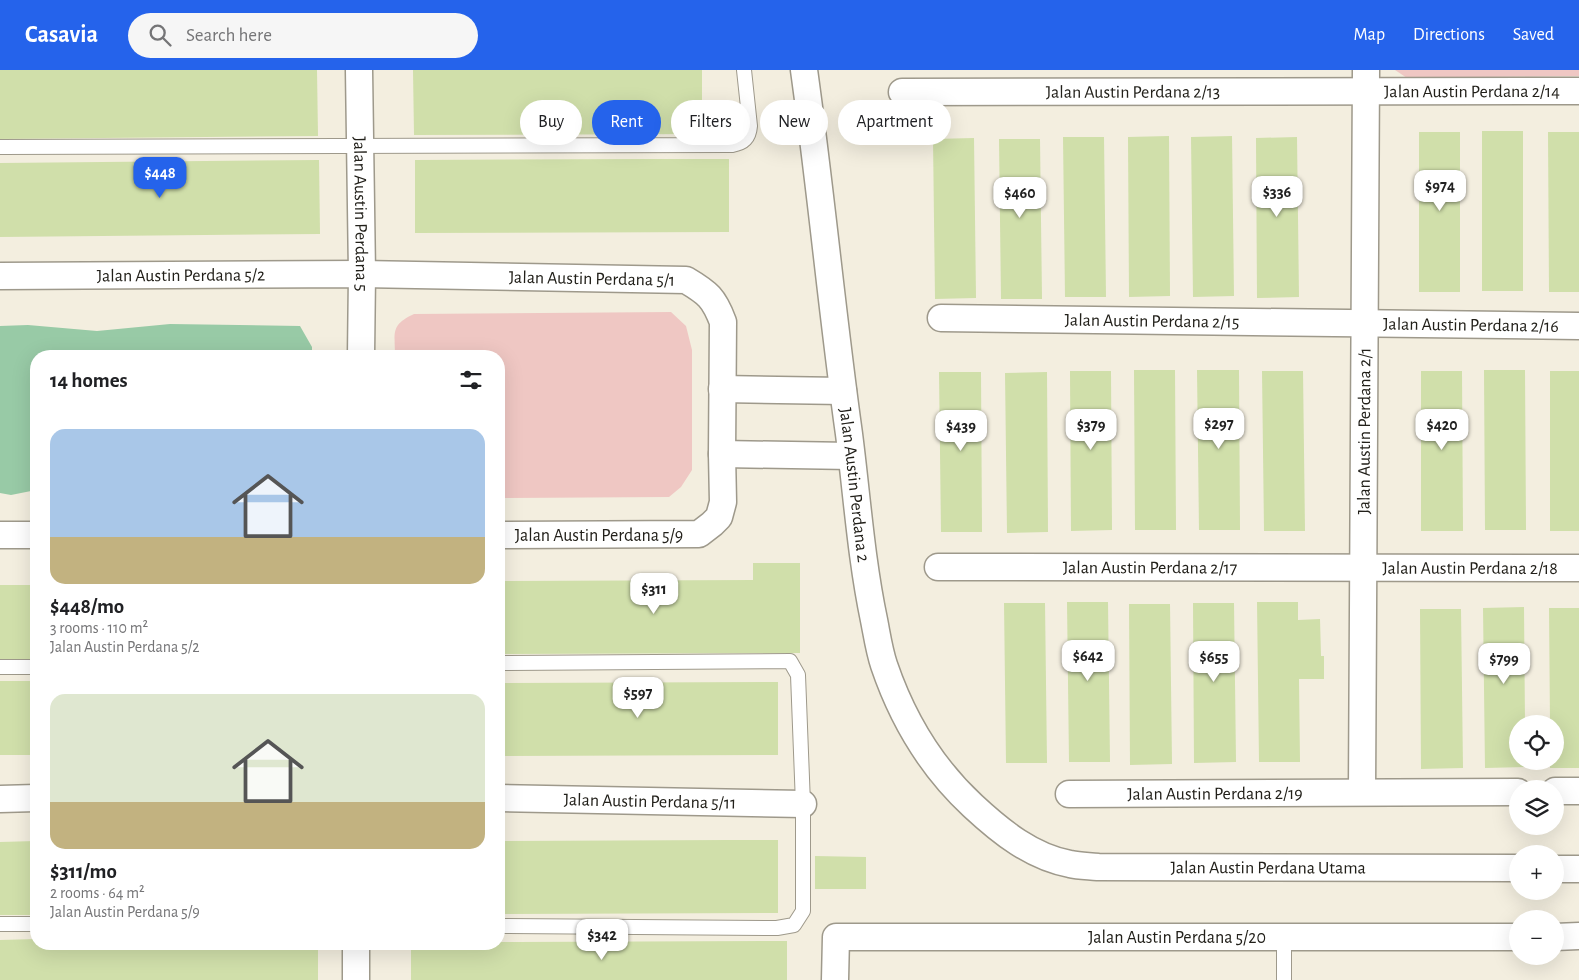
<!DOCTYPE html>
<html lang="en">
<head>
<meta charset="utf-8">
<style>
	:root { --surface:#fff; --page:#f6f6f6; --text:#202124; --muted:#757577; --accent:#2563eb }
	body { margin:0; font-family:"Alegreya Sans",sans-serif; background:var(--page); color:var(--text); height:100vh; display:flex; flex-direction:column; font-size:19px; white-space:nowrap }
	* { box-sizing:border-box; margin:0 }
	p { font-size:16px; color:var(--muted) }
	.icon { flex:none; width:28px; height:28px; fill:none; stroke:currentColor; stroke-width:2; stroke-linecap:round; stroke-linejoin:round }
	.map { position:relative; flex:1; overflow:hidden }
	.drawer { position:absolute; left:30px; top:280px; width:475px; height:600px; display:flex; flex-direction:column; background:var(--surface); border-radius:20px; box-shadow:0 5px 20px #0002 }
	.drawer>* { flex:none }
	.top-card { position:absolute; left:520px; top:30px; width:475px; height:45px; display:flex; gap:10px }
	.fabs { position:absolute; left:1509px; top:645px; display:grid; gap:10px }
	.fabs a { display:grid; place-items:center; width:55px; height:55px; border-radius:50%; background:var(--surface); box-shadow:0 5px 20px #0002; font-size:25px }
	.price { position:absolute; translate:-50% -42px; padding:0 11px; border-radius:10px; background:#fff; color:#222; font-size:16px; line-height:32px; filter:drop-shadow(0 1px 2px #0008) }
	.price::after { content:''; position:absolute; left:50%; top:30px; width:15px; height:11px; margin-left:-8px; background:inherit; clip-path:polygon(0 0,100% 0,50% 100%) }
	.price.on { background:var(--accent); color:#fff }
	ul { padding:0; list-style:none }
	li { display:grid; align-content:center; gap:10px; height:265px; padding:0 20px }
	li span { display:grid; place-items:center; height:155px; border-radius:15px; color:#555 }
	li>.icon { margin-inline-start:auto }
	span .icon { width:90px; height:90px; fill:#fffc; stroke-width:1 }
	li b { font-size:21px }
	h2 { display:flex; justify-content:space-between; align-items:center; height:60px; padding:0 20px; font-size:21px }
	.tag { padding:0 18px; border-radius:22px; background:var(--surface); box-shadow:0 5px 20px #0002; font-size:18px; line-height:45px }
	.tag.on { background:var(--accent); color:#fff }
	header { display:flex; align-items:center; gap:30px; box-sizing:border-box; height:70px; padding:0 25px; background:var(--accent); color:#fff }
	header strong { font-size:24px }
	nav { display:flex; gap:28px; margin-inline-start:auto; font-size:18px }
	.search { width:350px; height:45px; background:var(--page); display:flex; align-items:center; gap:12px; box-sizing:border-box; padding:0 18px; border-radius:28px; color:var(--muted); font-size:19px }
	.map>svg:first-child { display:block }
</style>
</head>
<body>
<header>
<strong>Casavia</strong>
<div class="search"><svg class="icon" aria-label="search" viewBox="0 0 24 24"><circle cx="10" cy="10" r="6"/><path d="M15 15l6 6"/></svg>Search here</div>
<nav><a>Map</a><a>Directions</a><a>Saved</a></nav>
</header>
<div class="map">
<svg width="1579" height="910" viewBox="0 0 1579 910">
	<rect width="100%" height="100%" fill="#f3eedf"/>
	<g fill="#efc7c3">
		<path d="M1395,0H1579V6L1407,8Z"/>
		<path d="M671,242L686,256L692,280V400L681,417L669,427L499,428V286H395C395,263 390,255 414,244Z"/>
	</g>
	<path fill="#98caa6" d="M170,254L300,256L312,277V286H36V420L11,425L0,423V256L28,255L97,261Z"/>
	<g fill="#d0dfaa">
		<path d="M0,0H317L318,66L0,69Z"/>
		<path d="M413,0H702V64L414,65Z"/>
		<rect x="1482" y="61" width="41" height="160"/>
		<rect x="1419" y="62" width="41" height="160"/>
		<path d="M1548,62H1579V222H1549Z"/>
		<path d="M1169,66L1170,226L1129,227L1128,67Z"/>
		<path d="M1232,66L1234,226L1193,227L1191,67Z"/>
		<path d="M1063,67H1104L1106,227H1065Z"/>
		<path d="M1297,67L1299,227L1257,228L1256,68Z"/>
		<path d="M974,68L976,228L935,229L933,69Z"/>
		<path d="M999,69H1040L1042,229H1001Z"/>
		<path d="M650,89H729V162L415,163V90Z"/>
		<path d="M319,90L320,164L0,167V93Z"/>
		<path d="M1134,300H1175L1176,460H1135Z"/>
		<path d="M1197,300H1239L1240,460H1199Z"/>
		<path d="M1484,300H1525L1526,460H1485Z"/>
		<path d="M1070,301H1111L1112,460L1071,461Z"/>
		<path d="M1262,301H1303L1305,461H1264Z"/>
		<path d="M1421,301H1462L1463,461H1421Z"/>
		<rect x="1550" y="301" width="29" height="160"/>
		<path d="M939,302H981L982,462H941Z"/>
		<path d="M1047,302L1048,462L1007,463L1005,303Z"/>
		<path d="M753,493H800V583L499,584V511L753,510Z"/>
		<rect x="0" y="515" width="36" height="74"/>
		<path d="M1067,532H1108L1110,692H1069Z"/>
		<path d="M1257,532H1298V550L1320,549L1321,586H1324V609H1299L1300,692H1259Z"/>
		<path d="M1004,533H1045L1047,693H1006Z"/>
		<path d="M1193,533H1234L1236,692L1194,693Z"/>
		<path d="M1129,534H1170L1172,694L1130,695Z"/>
		<path d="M1524,537L1525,654H1518V691H1526V697L1485,698L1483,538Z"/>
		<path d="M1549,538H1579V698H1550V691H1555V654H1550Z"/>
		<path d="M1420,539H1461L1463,698L1421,699Z"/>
		<rect x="0" y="611" width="36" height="74"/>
		<path d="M778,612V685L499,686V613Z"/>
		<path d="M726,770H778V843L499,844V771Z"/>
		<path d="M36,771V845H0V772Z"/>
		<path d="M815,786L866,787V819H815Z"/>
		<path d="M36,869V874H318V910H0V870Z"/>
		<path d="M787,871V910H411V874H499V872H516Z"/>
	</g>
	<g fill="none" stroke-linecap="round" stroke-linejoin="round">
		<defs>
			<g id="lane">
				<path d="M0,77L732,75C744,73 749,68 750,56L744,0"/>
				<path d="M499,593L790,591L798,605L803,734V841L794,855L777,858L499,856"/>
				<path d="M0,597H36"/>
				<path d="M0,854H36"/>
				<path d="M1284,867V910"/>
			</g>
			<g id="street">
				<path id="s1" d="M359,0L362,204L361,286"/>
				<path id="s2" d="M804,0C821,121 832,243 849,364C857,426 861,488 874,550C877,565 879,580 884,595C902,648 932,698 973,736C1001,762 1032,787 1070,794C1079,796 1089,796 1098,797L1518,798"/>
				<path id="s3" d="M902,22L1579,21"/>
				<path id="s4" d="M0,206L362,204L686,210C708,223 714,228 723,252L722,384L723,432L719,447L712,454L699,464L499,465"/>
				<path id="s5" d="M941,248L1579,256"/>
				<path d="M722,319L843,321"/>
				<path d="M722,384L851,386"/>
				<path d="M0,465H36"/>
				<path id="s6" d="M938,497L1579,498"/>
				<path d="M1555,721H1579"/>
				<path id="s7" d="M1362,722L1366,0"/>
				<path id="s8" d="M1069,724L1518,722"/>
				<path id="s9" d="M499,728L803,734"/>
				<path d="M0,729L36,728"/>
				<path d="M1555,799H1579"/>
				<path d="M1555,867L1579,866"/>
				<path d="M356,874V910"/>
				<path id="s10" d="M835,910L836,867H1518"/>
			</g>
		</defs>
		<use href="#lane" stroke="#9e998b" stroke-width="16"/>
		<use href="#street" stroke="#9e998b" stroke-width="29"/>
		<use href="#lane" stroke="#fff" stroke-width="14"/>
		<use href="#street" stroke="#fff" stroke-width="26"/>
	</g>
	<g text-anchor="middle" stroke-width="5" stroke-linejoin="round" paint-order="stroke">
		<g font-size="18" fill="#22201a" stroke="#fff">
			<text dy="6" stroke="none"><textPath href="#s3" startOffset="231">Jalan Austin Perdana 2/13</textPath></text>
			<text dy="6" stroke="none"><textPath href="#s3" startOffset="570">Jalan Austin Perdana 2/14</textPath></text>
			<text dy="6" stroke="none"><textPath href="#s1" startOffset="144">Jalan Austin Perdana 5</textPath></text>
			<text dy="6" stroke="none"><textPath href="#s4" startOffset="181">Jalan Austin Perdana 5/2</textPath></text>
			<text dy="6" stroke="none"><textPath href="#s4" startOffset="592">Jalan Austin Perdana 5/1</textPath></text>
			<text dy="6" stroke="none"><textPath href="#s5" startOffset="211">Jalan Austin Perdana 2/15</textPath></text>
			<text dy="6" stroke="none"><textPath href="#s5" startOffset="530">Jalan Austin Perdana 2/16</textPath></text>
			<text dy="6" stroke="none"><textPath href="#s7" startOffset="361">Jalan Austin Perdana 2/1</textPath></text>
			<text dy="6" stroke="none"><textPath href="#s2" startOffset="418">Jalan Austin Perdana 2</textPath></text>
			<text x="599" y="471">Jalan Austin Perdana 5/9</text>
			<text dy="6" stroke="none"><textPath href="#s6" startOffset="212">Jalan Austin Perdana 2/17</textPath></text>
			<text dy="6" stroke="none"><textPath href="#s6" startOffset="532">Jalan Austin Perdana 2/18</textPath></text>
			<text dy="6" stroke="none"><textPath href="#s8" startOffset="146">Jalan Austin Perdana 2/19</textPath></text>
			<text dy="6" stroke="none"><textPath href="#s9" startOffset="151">Jalan Austin Perdana 5/11</textPath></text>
			<text dy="6" stroke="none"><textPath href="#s2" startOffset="1082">Jalan Austin Perdana Utama</textPath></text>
			<text dy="6" stroke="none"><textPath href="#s10" startOffset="384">Jalan Austin Perdana 5/20</textPath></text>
		</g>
	</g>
</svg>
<div class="fabs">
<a><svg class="icon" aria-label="locate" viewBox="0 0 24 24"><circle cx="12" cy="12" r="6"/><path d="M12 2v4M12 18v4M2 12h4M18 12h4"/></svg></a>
<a><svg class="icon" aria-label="layers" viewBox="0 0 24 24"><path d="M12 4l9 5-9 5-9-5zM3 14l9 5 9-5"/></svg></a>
<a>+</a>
<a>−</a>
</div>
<b class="price on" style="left:160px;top:129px">$448</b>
<b class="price" style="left:1440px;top:142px">$974</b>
<b class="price" style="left:1277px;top:148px">$336</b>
<b class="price" style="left:1020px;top:149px">$460</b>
<b class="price" style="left:1219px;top:380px">$297</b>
<b class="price" style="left:1091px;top:381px">$379</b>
<b class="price" style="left:1442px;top:381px">$420</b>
<b class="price" style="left:961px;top:382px">$439</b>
<b class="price" style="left:654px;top:545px">$311</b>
<b class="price" style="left:1088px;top:612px">$642</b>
<b class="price" style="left:1214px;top:613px">$655</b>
<b class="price" style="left:1504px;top:615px">$799</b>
<b class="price" style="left:638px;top:649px">$597</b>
<b class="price" style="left:602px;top:891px">$342</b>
<div class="top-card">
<a class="tag">Buy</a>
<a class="tag on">Rent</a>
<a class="tag">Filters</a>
<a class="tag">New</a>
<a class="tag">Apartment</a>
</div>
<section class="drawer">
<h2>14 homes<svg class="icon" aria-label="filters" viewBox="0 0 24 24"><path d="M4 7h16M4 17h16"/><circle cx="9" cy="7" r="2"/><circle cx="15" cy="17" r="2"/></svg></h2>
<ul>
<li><span style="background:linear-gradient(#a9c7e8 70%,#c2b280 0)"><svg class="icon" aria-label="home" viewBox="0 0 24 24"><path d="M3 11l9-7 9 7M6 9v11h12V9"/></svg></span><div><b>$448/mo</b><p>3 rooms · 110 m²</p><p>Jalan Austin Perdana 5/2</p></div></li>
<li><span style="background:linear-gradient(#dfe7d0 70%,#c2b280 0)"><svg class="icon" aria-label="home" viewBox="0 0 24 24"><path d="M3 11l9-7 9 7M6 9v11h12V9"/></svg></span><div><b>$311/mo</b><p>2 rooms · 64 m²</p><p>Jalan Austin Perdana 5/9</p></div></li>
</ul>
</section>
</div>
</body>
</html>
